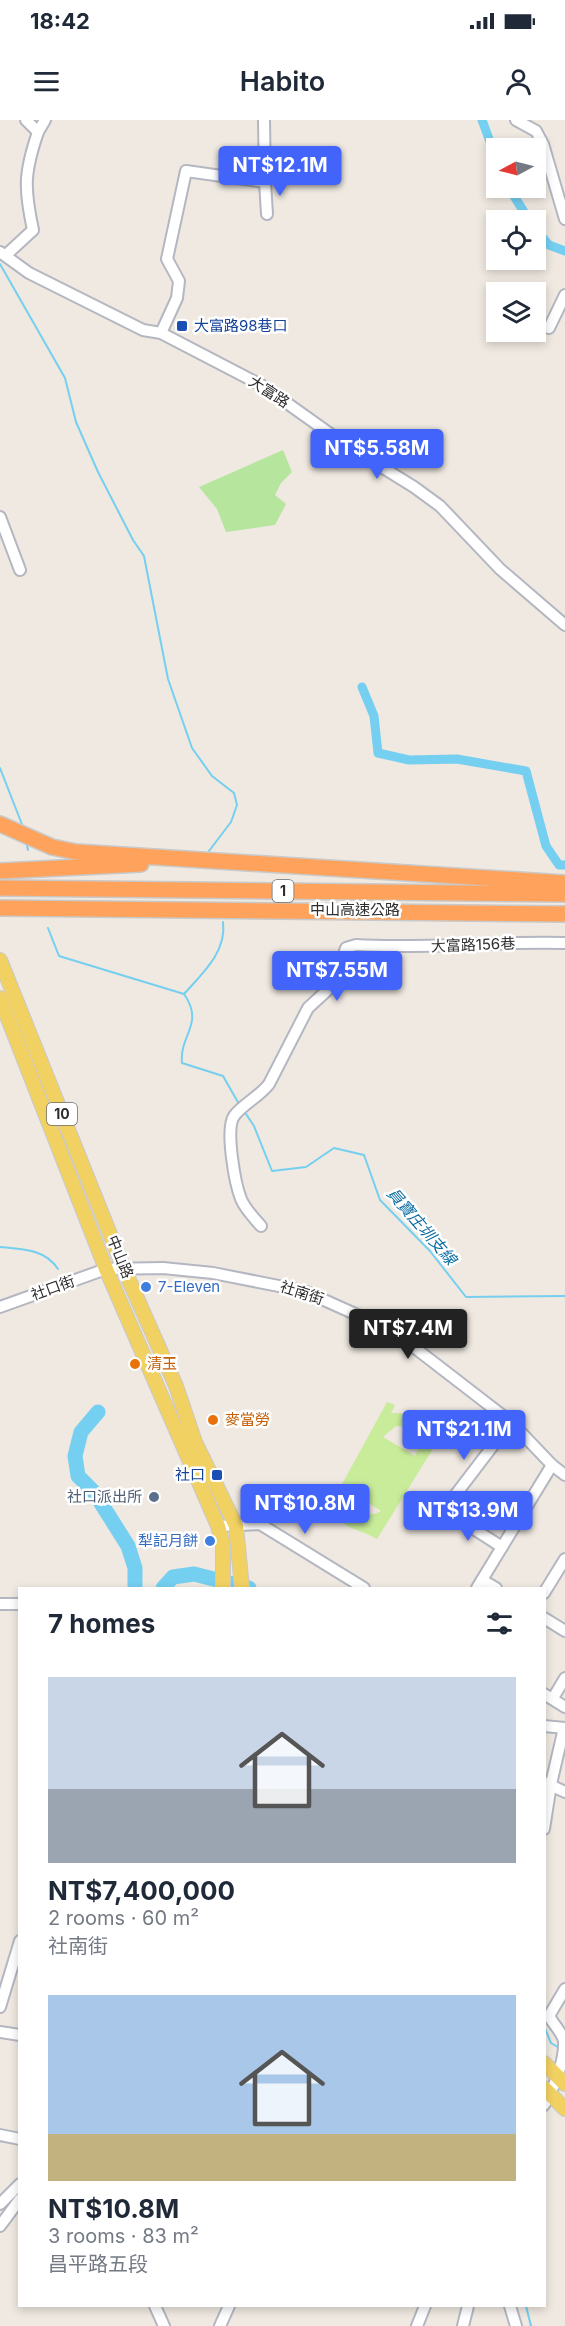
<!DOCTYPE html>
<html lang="en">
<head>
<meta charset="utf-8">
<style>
	:root { --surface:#fff; --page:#f6f6f7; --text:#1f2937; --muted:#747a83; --accent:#4264fb }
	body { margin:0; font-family:Inter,"Noto Sans TC",sans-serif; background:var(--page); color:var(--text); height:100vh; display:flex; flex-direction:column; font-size:22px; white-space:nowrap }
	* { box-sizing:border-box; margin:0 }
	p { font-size:20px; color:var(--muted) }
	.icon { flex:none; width:33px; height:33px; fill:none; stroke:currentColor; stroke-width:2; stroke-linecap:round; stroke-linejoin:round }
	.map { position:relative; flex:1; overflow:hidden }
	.sheet { position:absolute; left:18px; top:1467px; width:528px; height:720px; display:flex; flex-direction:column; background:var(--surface); border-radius:0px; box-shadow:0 3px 9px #0003 }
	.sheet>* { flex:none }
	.needle { width:39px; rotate:263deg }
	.tools { position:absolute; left:486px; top:18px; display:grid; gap:12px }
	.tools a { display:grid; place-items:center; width:60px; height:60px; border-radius:0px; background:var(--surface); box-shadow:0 3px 9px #0003; font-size:30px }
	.price { position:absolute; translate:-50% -51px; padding:0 14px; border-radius:6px; background:var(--accent); color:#fff; font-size:20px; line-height:39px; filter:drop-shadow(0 2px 3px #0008) }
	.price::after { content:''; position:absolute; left:50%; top:36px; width:18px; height:14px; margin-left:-9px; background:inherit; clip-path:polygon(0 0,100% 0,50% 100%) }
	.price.on { background:#222; color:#fff }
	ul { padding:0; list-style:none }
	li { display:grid; align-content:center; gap:12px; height:318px; padding:0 30px }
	li span { display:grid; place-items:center; height:186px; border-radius:0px; color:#555 }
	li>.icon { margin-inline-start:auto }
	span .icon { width:108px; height:108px; fill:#fffc; stroke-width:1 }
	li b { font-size:26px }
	h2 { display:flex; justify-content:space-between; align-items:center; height:72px; padding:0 30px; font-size:26px }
	.status { display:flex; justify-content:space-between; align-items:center; height:42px; padding:0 30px; background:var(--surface); direction:ltr }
	.status svg { height:16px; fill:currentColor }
	header { display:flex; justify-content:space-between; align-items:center; height:78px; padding:0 30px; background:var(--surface); font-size:27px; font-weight:600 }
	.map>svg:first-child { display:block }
</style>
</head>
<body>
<div class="status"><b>18:42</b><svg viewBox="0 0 49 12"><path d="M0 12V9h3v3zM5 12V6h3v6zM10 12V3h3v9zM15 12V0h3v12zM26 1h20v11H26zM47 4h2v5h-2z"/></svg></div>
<header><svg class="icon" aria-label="menu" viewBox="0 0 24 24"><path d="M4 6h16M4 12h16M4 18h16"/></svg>Habito<svg class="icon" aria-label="person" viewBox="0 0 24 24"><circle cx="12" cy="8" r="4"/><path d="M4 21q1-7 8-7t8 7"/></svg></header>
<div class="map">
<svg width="565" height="2206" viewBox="0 0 565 2206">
	<rect width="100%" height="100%" fill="#efe9e1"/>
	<path fill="#b6e59e" d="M283,330L292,352L281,363L275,375L286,384L275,405L226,412L217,389L199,367Z"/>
	<path fill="#c9ec9a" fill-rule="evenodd" d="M387,1282L395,1285L391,1293C409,1293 419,1294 425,1313L428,1311L439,1319L377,1419C360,1409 349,1411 334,1395L330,1401L324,1397ZM396,1306C414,1306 423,1319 415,1336L383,1317ZM350,1372H351L381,1391C363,1400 348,1393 350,1372Z"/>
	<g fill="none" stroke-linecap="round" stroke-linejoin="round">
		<g stroke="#75cff0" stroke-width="2">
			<path d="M0,144L65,258L76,302L98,352L133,420L144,436L168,559L192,628L212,656L234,673L237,685L231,702L209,731"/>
			<path d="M0,648L23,707"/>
			<path d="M26,721L28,730"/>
			<path d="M48,808L59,836L184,874C205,904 179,915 182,943L223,956L239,984"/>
			<path d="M184,874C202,854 227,832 223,802"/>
			<path d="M244,991L254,1006L272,1051L306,1047L334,1028L364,1035L380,1080L430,1131L466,1177L565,1176"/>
			<path d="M0,1127C22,1129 45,1129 58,1149"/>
			<path d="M544,1906L551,1923L561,1929"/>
			<path d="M526,2186L531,2206"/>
		</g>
		<g stroke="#75cff0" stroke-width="9">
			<path d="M482,0L496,38"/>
			<path d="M509,68L529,100"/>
			<path d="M536,110L549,125L565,131"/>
			<path d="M362,567L374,596L378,633L409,640L457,639L526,651L546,726L559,745H565"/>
		</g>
		<g stroke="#75cff0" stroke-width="15">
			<path d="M98,1292L81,1312L75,1336L78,1356L94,1372L128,1426L135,1448V1468"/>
			<path d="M163,1468L173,1457L194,1454L249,1468"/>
		</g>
		<defs>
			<g id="minor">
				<path d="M516,0L536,11L543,24L565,99"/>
				<path d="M38,12L45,0"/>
				<path d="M265,62L267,94"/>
				<path d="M0,132L29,153L143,210L161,213L263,266L343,323L414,367L440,386L500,449L565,505"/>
				<path d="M6,135L33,110C24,68 24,53 38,12L26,0"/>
				<path d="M549,208L565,175"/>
				<path d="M161,213L177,178L179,161L167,139L186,51L265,62L264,0"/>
				<path d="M0,397L20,450"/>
				<path d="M261,1106C254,1098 245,1089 241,1079C235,1064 225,1009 234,996C243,984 259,977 269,964L308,888L334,864L346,828L356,825C426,829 495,821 565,823"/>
				<path d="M0,1187L106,1149L163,1148L213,1153L304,1171L393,1211L511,1302L552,1345L477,1468"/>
				<path d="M552,1345L565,1355"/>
				<path d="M218,1406L260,1404L364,1468"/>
				<path d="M502,1427L449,1393L450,1382L511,1302"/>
				<path d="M482,1460L496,1468"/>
				<path d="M544,1473L565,1439"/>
				<path d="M0,1484H20"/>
				<path d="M544,1498L565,1511"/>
				<path d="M544,1574L565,1587"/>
				<path d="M553,1578L565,1558"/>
				<path d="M544,1606L565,1608"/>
				<path d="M546,1663L565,1672"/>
				<path d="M544,1709L551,1664L564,1608"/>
				<path d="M0,1887L20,1821"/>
				<path d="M0,1912L20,1915"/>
				<path d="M544,1985C554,1968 565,1941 564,1921C562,1912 553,1904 549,1896L565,1869"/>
				<path d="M0,2015L20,2019"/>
				<path d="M0,2084L20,2064"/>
				<path d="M0,2106L20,2079"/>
				<path d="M155,2186L164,2206"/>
				<path d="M510,2186L516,2206"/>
				<path d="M220,2206L229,2186"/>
				<path d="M417,2206L425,2186"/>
				<path d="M463,2206L468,2186"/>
			</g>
			<g id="major">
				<path d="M0,840L124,1149L176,1266L195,1322L236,1406L242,1468"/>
				<path d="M0,878L106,1149L218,1406L223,1425V1468"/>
				<path d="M544,1943L565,1964"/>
				<path d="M544,1968L565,1989"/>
			</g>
			<g id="highway">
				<path d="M0,704L52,727L76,732L565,763"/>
				<path d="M0,751L141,744"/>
				<path d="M0,768L565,774"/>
				<path d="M0,788L565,794"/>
			</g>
		</defs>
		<use href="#minor" stroke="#b4b7c1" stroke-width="14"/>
		<use href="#major" stroke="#c9c9c9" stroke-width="16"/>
		<use href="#highway" stroke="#c9c9c9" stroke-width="18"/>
		<use href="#minor" stroke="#fff" stroke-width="10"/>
		<use href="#major" stroke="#f2d163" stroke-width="14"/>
		<use href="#highway" stroke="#ffa35c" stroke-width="15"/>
	</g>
	<g fill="#1a4fb4" stroke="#fff" stroke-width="2">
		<rect x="176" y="200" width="12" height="12" rx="3"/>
		<rect x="211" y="1349" width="12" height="12" rx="3"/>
	</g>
	<g fill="#3f7fe0" stroke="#fff" stroke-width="2">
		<circle cx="146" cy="1167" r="6"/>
		<circle cx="210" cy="1421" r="6"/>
	</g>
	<g fill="#e8710a" stroke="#fff" stroke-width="2">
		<circle cx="135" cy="1244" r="6"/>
		<circle cx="213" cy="1300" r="6"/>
	</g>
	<circle fill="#5c6f8a" stroke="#fff" stroke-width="2" cx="154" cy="1377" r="6"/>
	<g text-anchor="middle" stroke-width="5" stroke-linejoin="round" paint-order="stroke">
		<g fill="#fff" stroke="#6d6d6d" stroke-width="1.5">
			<rect x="272.5" y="760" width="21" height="22" rx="4.5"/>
			<rect x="47" y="983" width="30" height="22" rx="4.5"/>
		</g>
		<g font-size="14" font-weight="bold" fill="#2e2e2e">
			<text x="283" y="776">1</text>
			<text x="62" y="999">10</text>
		</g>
		<g font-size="15" fill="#164399" stroke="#fff" text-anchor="start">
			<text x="194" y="211">大富路98巷口</text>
			<text x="205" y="1360" text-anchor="end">社口</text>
		</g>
		<g font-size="15" fill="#2e2e2e" stroke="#fff">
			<text transform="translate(269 272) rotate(33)" y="5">大富路</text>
			<text x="355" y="795">中山高速公路</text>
			<text transform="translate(473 825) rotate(-2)" y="5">大富路156巷</text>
			<text transform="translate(120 1137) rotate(68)" y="5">中山路</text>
			<text transform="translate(53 1168) rotate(-20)" y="5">社口街</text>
			<text transform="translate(302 1173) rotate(18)" y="5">社南街</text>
		</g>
		<g font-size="15" fill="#366cbe" stroke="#fff" text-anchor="start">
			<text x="158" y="1172">7-Eleven</text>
			<text x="198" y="1426" text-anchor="end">犁記月餅</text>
		</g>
		<g font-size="15" fill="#c56008" stroke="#fff" text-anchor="start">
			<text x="147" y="1249">清玉</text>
			<text x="225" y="1305">麥當勞</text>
		</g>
		<g font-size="15" fill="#4e5e75" stroke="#fff" text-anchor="end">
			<text x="142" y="1382">社口派出所</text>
		</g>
		<g font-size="16" font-style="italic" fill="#0d6fa3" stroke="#fff">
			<text transform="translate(422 1106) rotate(49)" y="6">員寶庄圳支線</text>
		</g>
	</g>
</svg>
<div class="tools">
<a><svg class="needle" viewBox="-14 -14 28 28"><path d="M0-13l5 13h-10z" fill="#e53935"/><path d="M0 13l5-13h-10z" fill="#747a83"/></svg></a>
<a><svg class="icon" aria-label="locate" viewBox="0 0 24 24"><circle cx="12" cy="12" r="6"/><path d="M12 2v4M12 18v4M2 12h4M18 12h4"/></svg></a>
<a><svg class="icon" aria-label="layers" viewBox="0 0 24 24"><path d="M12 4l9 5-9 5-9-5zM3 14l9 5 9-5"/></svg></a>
</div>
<b class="price" style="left:280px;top:77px">NT$12.1M</b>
<b class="price" style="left:377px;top:360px">NT$5.58M</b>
<b class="price" style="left:337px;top:882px">NT$7.55M</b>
<b class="price on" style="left:408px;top:1240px">NT$7.4M</b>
<b class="price" style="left:464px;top:1341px">NT$21.1M</b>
<b class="price" style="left:305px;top:1415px">NT$10.8M</b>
<b class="price" style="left:468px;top:1422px">NT$13.9M</b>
<section class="sheet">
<h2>7 homes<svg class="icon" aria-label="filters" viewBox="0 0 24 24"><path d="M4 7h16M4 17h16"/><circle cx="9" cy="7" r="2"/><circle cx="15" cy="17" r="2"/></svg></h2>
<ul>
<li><span style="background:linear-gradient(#c9d6e8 60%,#9aa5b1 0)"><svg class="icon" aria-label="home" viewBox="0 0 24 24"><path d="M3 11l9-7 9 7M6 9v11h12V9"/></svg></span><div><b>NT$7,400,000</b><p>2 rooms · 60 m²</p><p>社南街</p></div></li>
<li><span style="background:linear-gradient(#a9c7e8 75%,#c2b280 0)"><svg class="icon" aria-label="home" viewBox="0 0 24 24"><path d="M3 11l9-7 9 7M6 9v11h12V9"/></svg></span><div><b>NT$10.8M</b><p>3 rooms · 83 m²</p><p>昌平路五段</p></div></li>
</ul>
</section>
</div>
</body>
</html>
